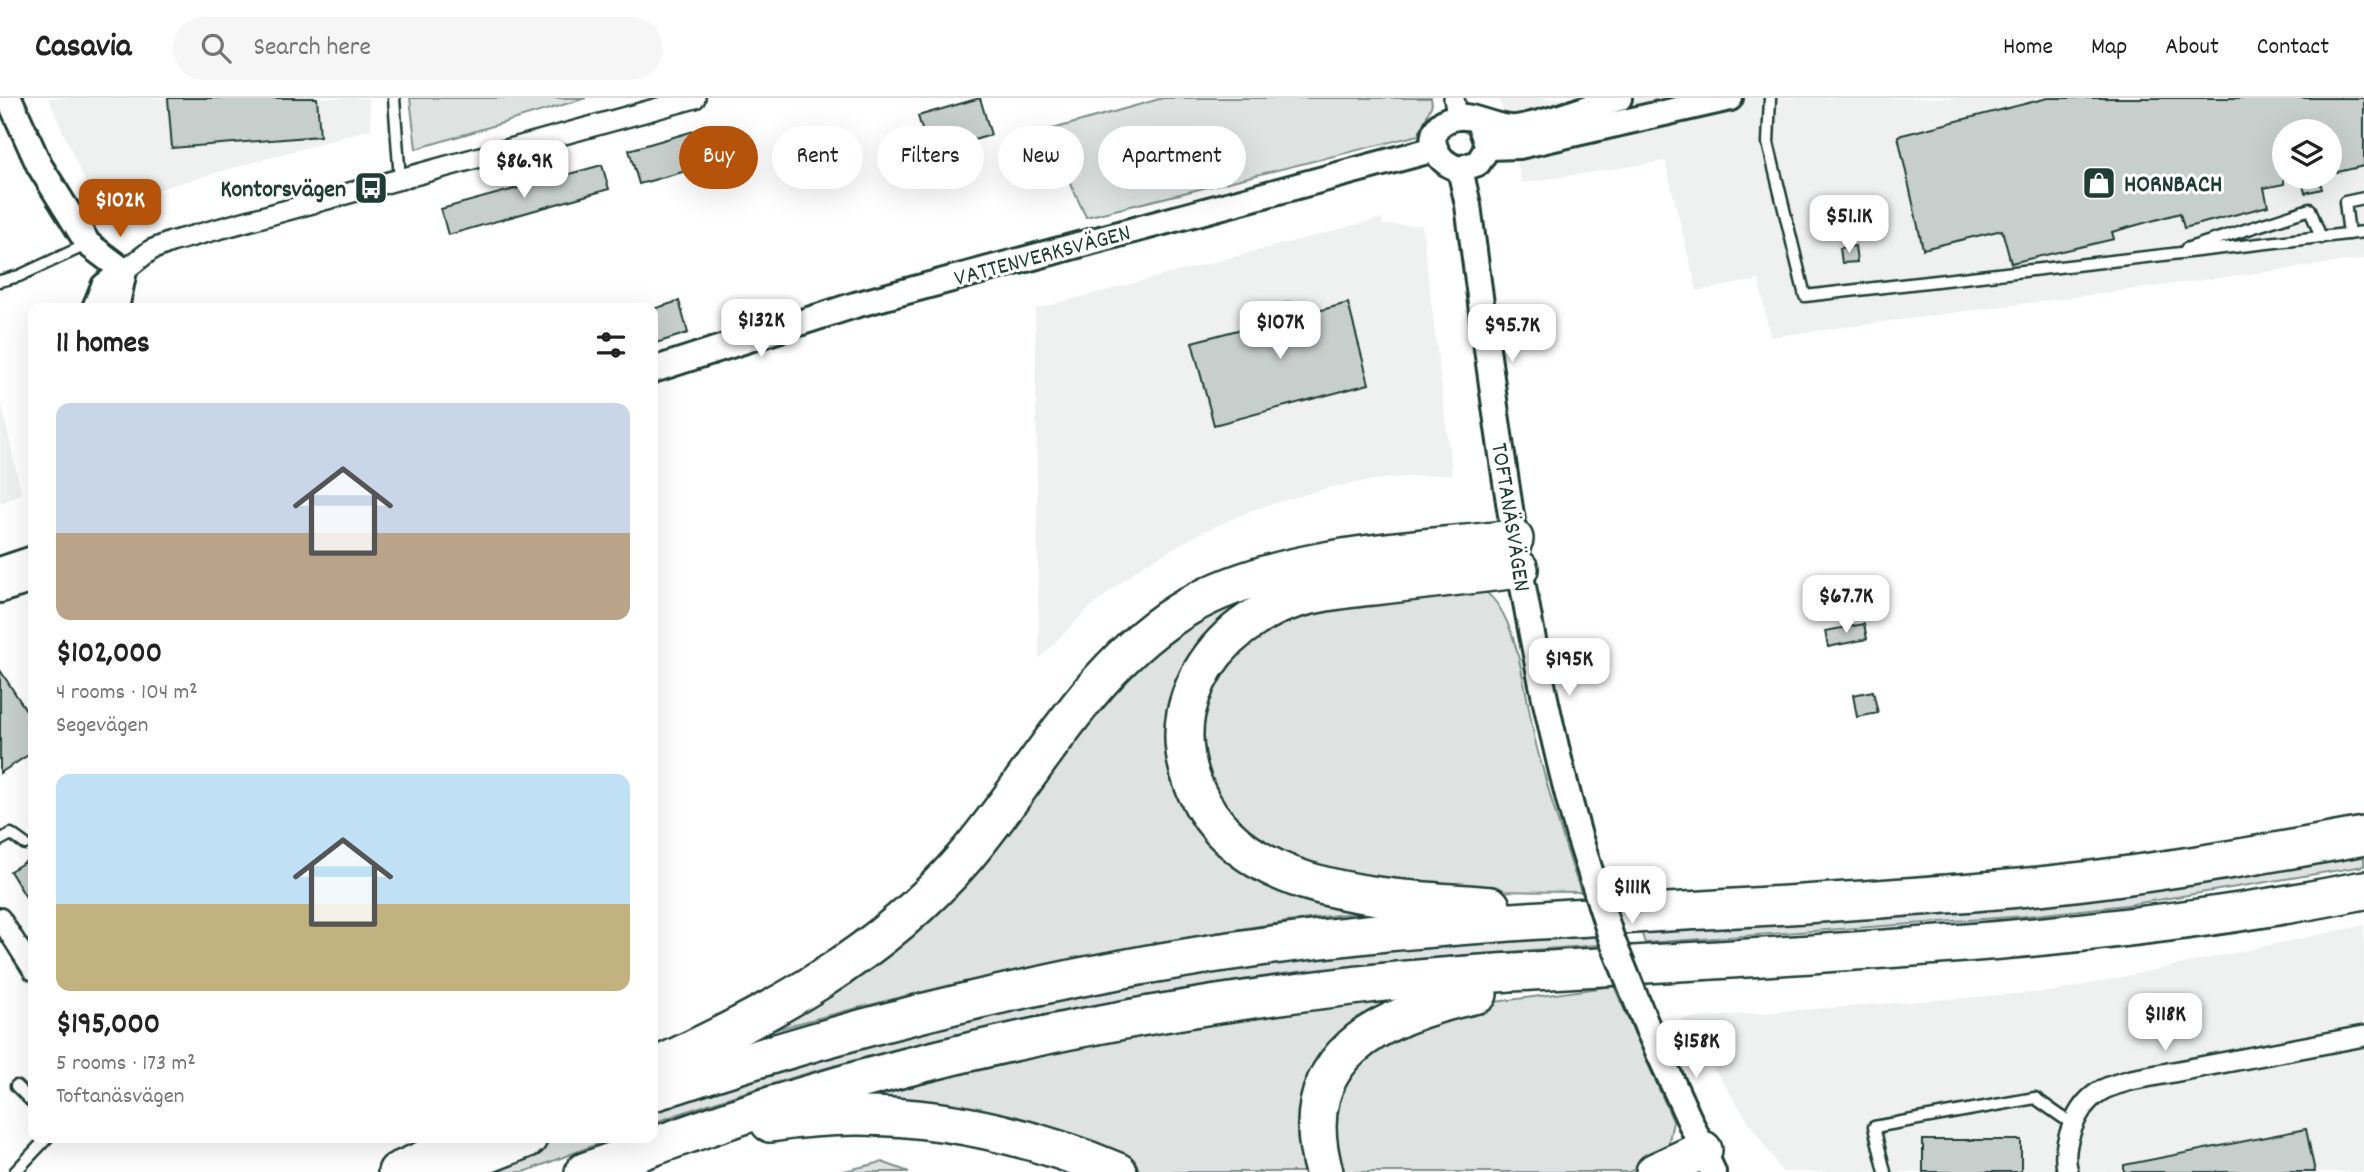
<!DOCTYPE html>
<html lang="en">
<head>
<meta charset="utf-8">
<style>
	:root { --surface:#fff; --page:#f6f6f6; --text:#222; --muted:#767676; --line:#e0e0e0; --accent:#b45309 }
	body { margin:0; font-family:Dekko,sans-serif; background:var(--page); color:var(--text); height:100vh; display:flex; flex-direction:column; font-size:26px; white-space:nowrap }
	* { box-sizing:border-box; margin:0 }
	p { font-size:23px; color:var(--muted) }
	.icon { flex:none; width:38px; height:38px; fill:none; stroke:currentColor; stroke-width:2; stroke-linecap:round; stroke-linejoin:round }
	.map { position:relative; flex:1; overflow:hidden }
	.side { position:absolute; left:28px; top:205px; width:630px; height:840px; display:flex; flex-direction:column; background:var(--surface); border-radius:14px; box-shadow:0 7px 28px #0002 }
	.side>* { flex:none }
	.banner { position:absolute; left:679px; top:28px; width:665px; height:63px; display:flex; gap:14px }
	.tools { position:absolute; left:2272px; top:21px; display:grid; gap:14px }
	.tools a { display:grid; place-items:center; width:70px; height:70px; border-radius:50%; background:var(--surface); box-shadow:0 7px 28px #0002; font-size:35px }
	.price { position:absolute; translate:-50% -60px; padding:0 16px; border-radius:14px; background:#fff; color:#222; font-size:23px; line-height:46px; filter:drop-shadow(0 2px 4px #0008) }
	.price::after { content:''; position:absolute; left:50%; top:42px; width:21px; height:16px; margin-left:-10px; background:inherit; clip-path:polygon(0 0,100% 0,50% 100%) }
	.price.active { background:var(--accent); color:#fff }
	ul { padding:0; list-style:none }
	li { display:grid; align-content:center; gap:14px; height:371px; padding:0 28px }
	li span { display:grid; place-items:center; height:217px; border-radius:14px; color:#555 }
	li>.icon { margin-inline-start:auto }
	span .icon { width:126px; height:126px; fill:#fffc; stroke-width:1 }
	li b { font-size:30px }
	h2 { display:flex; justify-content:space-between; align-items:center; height:84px; padding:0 28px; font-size:30px }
	.chip { padding:0 24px; border-radius:32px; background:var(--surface); box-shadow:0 7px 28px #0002; font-size:24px; line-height:63px }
	.chip.active { background:var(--accent); color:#fff }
	header { display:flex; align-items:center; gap:42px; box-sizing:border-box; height:98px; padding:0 35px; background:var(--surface); border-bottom:2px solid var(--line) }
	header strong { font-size:33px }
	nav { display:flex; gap:38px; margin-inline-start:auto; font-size:24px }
	.search { width:490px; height:63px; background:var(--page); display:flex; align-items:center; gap:18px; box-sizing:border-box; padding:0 24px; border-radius:38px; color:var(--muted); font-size:26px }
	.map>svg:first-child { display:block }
</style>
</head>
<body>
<header>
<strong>Casavia</strong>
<div class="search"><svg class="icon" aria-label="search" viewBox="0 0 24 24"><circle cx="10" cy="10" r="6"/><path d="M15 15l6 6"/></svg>Search here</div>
<nav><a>Home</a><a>Map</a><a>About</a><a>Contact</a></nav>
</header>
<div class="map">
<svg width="2364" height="1074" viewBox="0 0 2364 1074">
	<rect width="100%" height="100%" fill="#fff"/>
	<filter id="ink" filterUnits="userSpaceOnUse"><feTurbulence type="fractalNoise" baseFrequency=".0143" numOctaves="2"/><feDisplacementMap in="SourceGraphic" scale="14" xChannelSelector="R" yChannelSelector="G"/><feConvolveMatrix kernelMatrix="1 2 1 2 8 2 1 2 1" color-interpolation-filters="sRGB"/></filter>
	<g filter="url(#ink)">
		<g fill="#eef1f0" fill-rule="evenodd">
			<path d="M48,0H369L371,31L96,109Z"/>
			<path d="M1499,0H2364V161L1770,239L1759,182L1697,193L1665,63L1522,85ZM2284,33H2329V79H2284Z"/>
			<path d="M1382,120L1383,127H1422L1452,376L1381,381L1332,389L1255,411L1198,436L1139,470L1087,512L1039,561L1035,211Z"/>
			<path d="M0,298L21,395L0,406Z"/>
			<path d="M2364,827V1074H1782L1681,921L2057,893Z"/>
		</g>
		<g fill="#dee3e2" stroke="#7e908b" stroke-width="2">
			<path d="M410,0H586L416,51Z"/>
			<path d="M1163,0H1431L1432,6L1419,37L1086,119L1046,33Z"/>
			<path d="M1301,478L1217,533L1188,709L1394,810C1166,836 948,882 727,945L818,898L1161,537Z"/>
			<path d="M1484,493C1521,517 1526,612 1538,654C1551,701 1564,748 1581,794L1471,793L1316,771L1243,737L1203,678L1199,618L1232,550L1300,511Z"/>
			<path d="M2364,746V768L2127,807L2025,818L1645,845L1638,825Z"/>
			<path d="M1593,827L1598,847C1484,856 1368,863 1255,880C1051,910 847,956 653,1025V1004L691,991L1146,878Z"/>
			<path d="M1614,888L1673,1023L1668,1048L1659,1060L1629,1074H1338L1332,1005L1363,954L1480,906Z"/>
			<path d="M1462,889L1358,930L1312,1074H1143L1107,1059L842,997L1044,948Z"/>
			<path d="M554,1040H613L524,1074H464Z"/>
			<path d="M882,1064L909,1074H840Z"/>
		</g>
		<g fill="#c7cfcc" stroke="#1f3d34" stroke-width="2">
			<path d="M168,0H317L320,38L172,50Z"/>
			<path d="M980,0L991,37L929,55L918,18Z"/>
			<path d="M2048,0H2364V68L2329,76V33H2284V86L2264,90L2268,108L2184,130L2180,115L2112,134L2114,141L2011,165L2002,132L1923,151L1898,38Z"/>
			<path d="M694,33L704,68L639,86L629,52Z"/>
			<path d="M602,67L609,91L448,137L441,111Z"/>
			<path d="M2301,79H2319L2322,91L2305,95Z"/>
			<path d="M1855,148L1857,164L1842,165L1840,150Z"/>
			<path d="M679,203L688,235L653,246V211Z"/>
			<path d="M1291,204L1295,219L1348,205L1369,286L1214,327L1192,244L1253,228L1250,214Z"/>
			<path d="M1864,526L1867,541L1828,549L1825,533Z"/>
			<path d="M0,572L33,623V654L0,675Z"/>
			<path d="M1873,593L1878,615L1857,619L1853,597Z"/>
			<path d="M33,759V811L10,773Z"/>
			<path d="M2306,1031L2315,1074H2124V1067Z"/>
			<rect x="1923" y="1042" width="98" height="32"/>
		</g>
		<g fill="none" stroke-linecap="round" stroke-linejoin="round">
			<defs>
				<g id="service">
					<path d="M394,0L400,82"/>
					<path d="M1770,0L1768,45L1805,198L2364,134"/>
					<path d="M2349,136L2345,104L2364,100"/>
					<path d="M2186,151L2310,111L2321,140"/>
					<path d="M0,183L19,178L86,147"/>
					<path d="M0,742L11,736L25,746"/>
					<path d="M16,988L33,1005"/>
					<path d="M15,1074L47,1040"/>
					<path d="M1885,1074L1874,1029L2035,1000L2072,1026"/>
				</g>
				<g id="minor">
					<path d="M1454,0L1457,18"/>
					<path d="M124,173L151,152L171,144L695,0"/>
					<path d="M0,820L33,872"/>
					<path d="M2068,1074C2060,1049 2076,1008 2099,994C2107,988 2121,985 2131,982L2364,938"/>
				</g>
				<g id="tertiary">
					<path d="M9,0L39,67L88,146L124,173"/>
					<path d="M1479,24L1488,49L1478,65L1460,71C1432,65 1421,29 1453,20C1472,14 1495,32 1516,30C1546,26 1589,9 1619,0"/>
					<path d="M1488,49L1519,48L1730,0"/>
					<path d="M1460,71L1468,107C1496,319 1521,532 1579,738"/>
					<path d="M95,210L104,188L124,173"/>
					<path d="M116,210L124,173"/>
					<path d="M653,272L855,207L1435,51"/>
					<path d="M0,472L33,461"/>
					<path d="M0,492L33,482"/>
					<path d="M1648,931L1713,1074"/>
				</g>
				<g id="motorway">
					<path d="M1491,808C1390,799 1245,802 1196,693C1186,669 1181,641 1186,615C1197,566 1229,531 1274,509C1307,494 1346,491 1382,487C1428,482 1473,476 1519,471"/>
					<path d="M653,970C770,916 880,858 965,759C1037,675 1091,564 1189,508C1280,456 1411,453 1514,441"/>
					<path d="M653,994C883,917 1124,860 1367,836C1584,815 1802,810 2019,790C2135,779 2250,759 2364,738"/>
					<path d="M770,1025C889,1006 1008,1028 1118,1074"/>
					<path d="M397,1074L462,1045"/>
					<path d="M441,1074L528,1040"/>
					<path d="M584,1074C652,1049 720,1023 790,1002C974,946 1168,909 1360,887C1450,876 1541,873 1632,867C1876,852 2124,841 2364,792"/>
					<path d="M1324,1074C1291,958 1381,916 1478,896"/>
					<path d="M1655,1074L1703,1052"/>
				</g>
			</defs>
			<use href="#service" stroke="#1f3d34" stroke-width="15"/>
			<use href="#minor" stroke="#1f3d34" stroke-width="24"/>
			<use href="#tertiary" stroke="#1f3d34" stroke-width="30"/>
			<use href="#motorway" stroke="#1f3d34" stroke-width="42"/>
			<use href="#service" stroke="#fff" stroke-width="10"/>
			<use href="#minor" stroke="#fff" stroke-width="19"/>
			<use href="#tertiary" stroke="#fff" stroke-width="24"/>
			<use href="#motorway" stroke="#fff" stroke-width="37"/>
			<defs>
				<path id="tertiary-bridge" d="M1579,738L1611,839L1648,931"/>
			</defs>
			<use href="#tertiary-bridge" stroke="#1f3d34" stroke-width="30" stroke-linecap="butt"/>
			<use href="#tertiary-bridge" stroke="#fff" stroke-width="24"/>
		</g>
	</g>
	<defs>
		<symbol id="shop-square" viewBox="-11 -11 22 22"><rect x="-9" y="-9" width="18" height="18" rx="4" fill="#1f3d34" stroke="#fff"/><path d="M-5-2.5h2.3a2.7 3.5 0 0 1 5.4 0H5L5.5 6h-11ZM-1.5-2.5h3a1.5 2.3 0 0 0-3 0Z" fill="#fff"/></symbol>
		<symbol id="bus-square" viewBox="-11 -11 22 22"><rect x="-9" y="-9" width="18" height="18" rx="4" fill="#1f3d34" stroke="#fff"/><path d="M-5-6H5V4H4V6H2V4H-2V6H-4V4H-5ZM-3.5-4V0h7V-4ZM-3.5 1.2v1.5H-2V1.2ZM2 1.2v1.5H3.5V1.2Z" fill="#fff"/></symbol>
	</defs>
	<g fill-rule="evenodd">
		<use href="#shop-square" x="2080" y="66" width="38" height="38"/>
		<use href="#bus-square" x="352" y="71" width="38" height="38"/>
	</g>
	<g text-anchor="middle" stroke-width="6" stroke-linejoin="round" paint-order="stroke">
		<g font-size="24" font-weight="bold" fill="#1f3d34" stroke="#fff" text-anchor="start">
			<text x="2124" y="93">HORNBACH</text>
			<text x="346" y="98" text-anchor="end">Kontorsvägen</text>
		</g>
		<g font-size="24" fill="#1f3d34" stroke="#fff">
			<text transform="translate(1042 156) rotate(-15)" y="8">VATTENVERKSVÄGEN</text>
			<text transform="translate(1512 419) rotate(81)" y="8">TOFTANÄSVÄGEN</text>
		</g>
	</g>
</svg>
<div class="tools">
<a><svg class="icon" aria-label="layers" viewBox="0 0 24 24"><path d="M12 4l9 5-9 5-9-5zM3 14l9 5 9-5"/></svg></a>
</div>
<b class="price" style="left:524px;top:102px">$86.9K</b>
<b class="price active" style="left:120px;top:141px">$102K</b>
<b class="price" style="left:1849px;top:157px">$51.1K</b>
<b class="price" style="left:761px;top:261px">$132K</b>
<b class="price" style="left:1280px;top:263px">$107K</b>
<b class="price" style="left:1512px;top:266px">$95.7K</b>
<b class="price" style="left:1846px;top:537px">$67.7K</b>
<b class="price" style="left:1569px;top:600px">$195K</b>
<b class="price" style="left:1632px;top:828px">$111K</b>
<b class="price" style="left:2165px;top:955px">$118K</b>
<b class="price" style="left:1696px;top:982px">$158K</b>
<div class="banner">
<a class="chip active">Buy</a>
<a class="chip">Rent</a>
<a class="chip">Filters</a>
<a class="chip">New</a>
<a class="chip">Apartment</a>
</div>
<section class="side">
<h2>11 homes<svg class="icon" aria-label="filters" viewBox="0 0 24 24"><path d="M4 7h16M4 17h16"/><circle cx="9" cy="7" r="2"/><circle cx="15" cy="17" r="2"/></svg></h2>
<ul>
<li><span style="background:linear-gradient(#c9d6e8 60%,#b9a48a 0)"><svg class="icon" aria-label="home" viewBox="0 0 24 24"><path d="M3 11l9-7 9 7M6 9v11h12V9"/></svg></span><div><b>$102,000</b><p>4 rooms · 104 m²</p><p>Segevägen</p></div></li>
<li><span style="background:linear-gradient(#bfe0f5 60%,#c2b280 0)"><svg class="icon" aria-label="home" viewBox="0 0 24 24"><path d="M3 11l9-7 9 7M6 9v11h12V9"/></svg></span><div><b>$195,000</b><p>5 rooms · 173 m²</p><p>Toftanäsvägen</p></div></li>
</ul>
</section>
</div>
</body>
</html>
